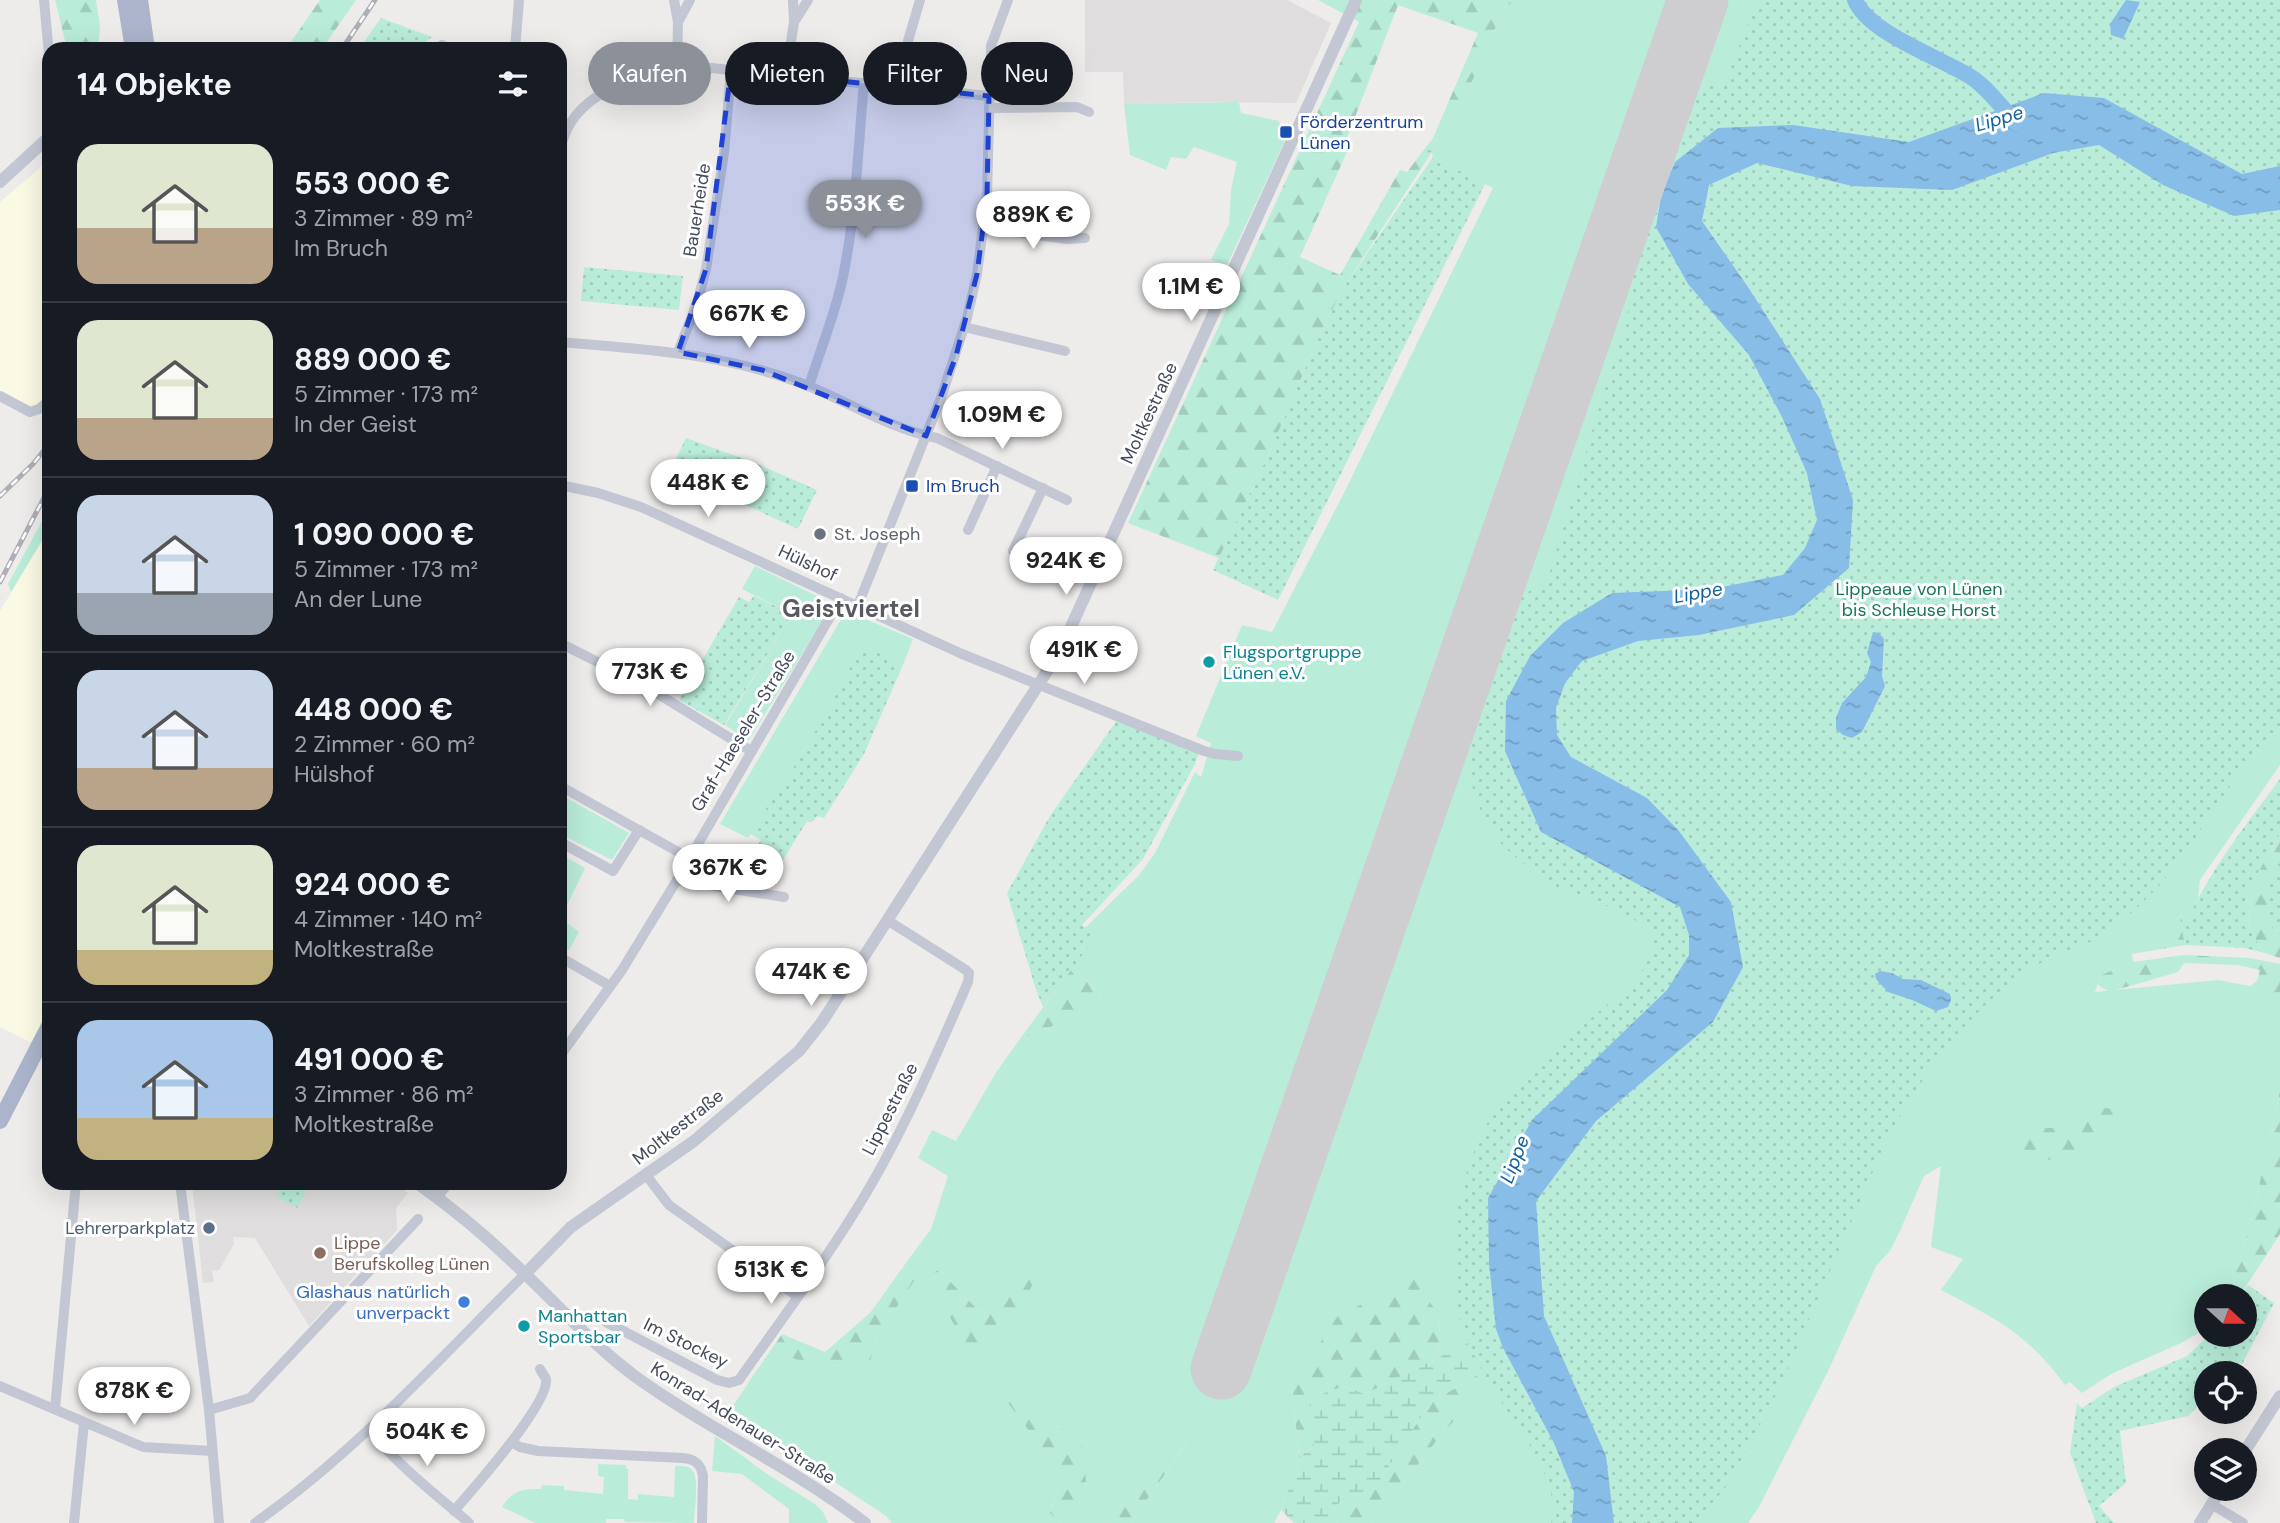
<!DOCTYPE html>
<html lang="de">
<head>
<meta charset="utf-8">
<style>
	:root { --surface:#171b24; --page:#20242c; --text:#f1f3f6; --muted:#9ea1a6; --line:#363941; --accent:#8c9099 }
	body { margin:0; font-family:"DM Sans",sans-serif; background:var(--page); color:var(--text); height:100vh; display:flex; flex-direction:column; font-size:26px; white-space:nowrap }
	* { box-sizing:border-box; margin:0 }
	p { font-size:23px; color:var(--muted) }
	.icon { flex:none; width:38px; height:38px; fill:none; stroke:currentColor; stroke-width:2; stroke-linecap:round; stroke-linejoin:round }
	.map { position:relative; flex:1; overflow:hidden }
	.details { position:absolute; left:42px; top:42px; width:525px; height:1148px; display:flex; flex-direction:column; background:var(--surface); border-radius:21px; box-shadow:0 7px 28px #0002 }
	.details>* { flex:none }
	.hud { position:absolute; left:588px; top:42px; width:665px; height:63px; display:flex; gap:14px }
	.needle { width:46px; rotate:111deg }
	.fabs { position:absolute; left:2194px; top:1284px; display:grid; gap:14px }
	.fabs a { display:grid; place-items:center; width:63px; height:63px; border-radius:50%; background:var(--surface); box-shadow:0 7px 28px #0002; font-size:35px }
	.price { position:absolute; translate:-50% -60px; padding:0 16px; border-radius:24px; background:#fff; color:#222; font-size:23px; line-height:46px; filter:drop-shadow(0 2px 4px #0008) }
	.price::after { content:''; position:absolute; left:50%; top:42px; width:21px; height:16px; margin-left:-10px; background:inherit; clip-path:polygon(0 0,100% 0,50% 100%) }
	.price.selected { background:var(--accent); color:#fff }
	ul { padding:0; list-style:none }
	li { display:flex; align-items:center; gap:21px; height:175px; padding:0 35px }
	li+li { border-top:2px solid var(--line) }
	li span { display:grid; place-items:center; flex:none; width:196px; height:140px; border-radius:21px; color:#555 }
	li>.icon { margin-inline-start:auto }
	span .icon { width:84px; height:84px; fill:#fffc; stroke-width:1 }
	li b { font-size:30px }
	h2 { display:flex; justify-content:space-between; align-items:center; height:84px; padding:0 35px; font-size:30px }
	.pill { padding:0 24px; border-radius:32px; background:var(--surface); box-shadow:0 7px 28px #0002; font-size:24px; line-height:63px }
	.pill.selected { background:var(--accent); color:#fff }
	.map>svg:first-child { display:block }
</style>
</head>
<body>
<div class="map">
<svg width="2280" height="1523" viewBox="0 0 2280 1523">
	<defs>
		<pattern id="forest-firs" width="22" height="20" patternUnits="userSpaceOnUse" patternTransform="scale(1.75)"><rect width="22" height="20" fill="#b9ecd9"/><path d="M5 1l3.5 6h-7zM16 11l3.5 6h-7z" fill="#a0ccbc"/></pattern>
		<pattern id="wetland-marsh" width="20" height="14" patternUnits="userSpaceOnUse" patternTransform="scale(1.75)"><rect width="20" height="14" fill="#b9ecd9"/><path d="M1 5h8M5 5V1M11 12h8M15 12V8" fill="none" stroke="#a0ccbc"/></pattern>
		<pattern id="park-dots" width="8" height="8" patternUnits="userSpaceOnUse" patternTransform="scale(1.75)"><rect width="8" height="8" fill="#b9ecd9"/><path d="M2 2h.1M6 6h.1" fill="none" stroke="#a0ccbc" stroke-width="1.8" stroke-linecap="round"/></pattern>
		<pattern id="water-ripples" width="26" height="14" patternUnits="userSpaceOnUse" patternTransform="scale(1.75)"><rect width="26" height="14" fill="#88bde8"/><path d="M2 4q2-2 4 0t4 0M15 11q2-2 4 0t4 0" fill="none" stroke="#719cbf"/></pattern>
	</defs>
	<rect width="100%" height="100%" fill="#eeeceb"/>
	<g fill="#faf9e3">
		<path d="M49,160V392L38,404L29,407L0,391V202Z"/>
		<path d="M49,529V1031L30,1042L0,1027V611Z"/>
	</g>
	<g fill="#dfdddd">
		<path d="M1085,0H1287L1331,23L1296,103L1212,102L1124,104L1123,72H1085Z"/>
		<path d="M192,1183H394L408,1193L396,1208L397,1230L309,1326L255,1238L233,1237L234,1244L219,1270L212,1271L214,1282L203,1283Z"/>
	</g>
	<g fill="#b9ecd9" fill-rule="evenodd">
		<path d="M1516,0H2279L2280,2L1681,907L1496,1329L1438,1358L1440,1317L1292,1386L1299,1458L1281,1510L1274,1523H1131L1188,1441L1168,1453L1106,1523H1083L1077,1510L1086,1481L996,1387L1062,1475L1050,1512L1061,1523H892L886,1516L729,1412L753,1376L790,1357L816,1367L855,1364L868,1369L877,1337L921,1270L906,1263L931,1229L948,1176L918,1158L932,1130L956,1141L997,1071L1019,1040L1098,1007L1100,994L1073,967L1096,937L1085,928L1139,875L1155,853L1195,772L1201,777L1211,743L1196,736L1242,625L1272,632L1343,495L1493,188L1433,157L1432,152L1426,147L1433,138L1440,140L1470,86L1504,8ZM1024,1260L970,1355L939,1270L980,1312L1000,1296Z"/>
		<path d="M1239,102L1241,113L1279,121L1285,141L1227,265L1211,260L1229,224L1231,190L1237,162L1194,147L1186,159L1171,157L1166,170L1130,155L1124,104Z"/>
		<path d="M2280,233V765L2200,880L2198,898L2190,915L2180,917L2132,954L2133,962L2101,975L2095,992L2218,980L2250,986L2264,997L2280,996V1091L2251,1222L2234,1278L2222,1297H2207V1319L2197,1334L2181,1343L2113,1373L2082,1393L2070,1382L2065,1385C2028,1334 1995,1318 1941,1290L1963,1259L1931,1247L1941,1166L1924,1176L1899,1233L1890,1251L1876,1266L1829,1369L1759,1507L1748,1523H1614Z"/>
		<path d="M49,508V529L11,592L8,584Z"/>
		<path d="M755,566L823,599L826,615L749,740L725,725L792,614L742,589Z"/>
		<path d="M853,614L913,639L903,665L862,645L832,705L774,800L748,838L720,824L843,616Z"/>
		<path d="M560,794L629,833L612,860L560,834Z"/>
		<path d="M560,854L585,868L561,918L579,932L569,950L560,945Z"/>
		<path d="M1503,1348L1572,1523H1371L1442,1434L1482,1390L1491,1374H1479Z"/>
		<path d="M715,1436L767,1474L815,1504L823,1512L828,1523H789V1509L742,1474L712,1471Z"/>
		<path d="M598,1464L626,1465V1468L628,1469V1499L638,1500V1494L674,1497L675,1466C681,1466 688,1465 692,1470C700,1478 694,1511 694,1523L625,1522L624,1519H606V1523H536L502,1507C513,1490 522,1489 541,1489L542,1485L564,1486V1490L603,1494L604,1477L598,1476Z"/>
	</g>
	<g fill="url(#forest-firs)">
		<path d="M55,0H96C98,16 104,35 95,49H67Z"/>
		<path d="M320,0H356L322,49H286Z"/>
		<path d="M1318,0H1516L1504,8L1470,86L1440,140L1433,138L1478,33L1398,5L1345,143L1350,145L1300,257L1340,275L1400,170L1407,172L1426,147L1432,152L1342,290L1317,341L1269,454L1219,558L1128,523L1359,22Z"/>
		<path d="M2280,833V958L2264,953L2249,929L2247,892Z"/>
		<path d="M2180,917L2185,945L2132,954Z"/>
		<path d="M2184,955L2249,958L2280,964V996L2264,998L2250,986L2257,981L2260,970L2238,965L2184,963L2178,972L2109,992L2098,985L2101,975L2133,962Z"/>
		<path d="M1073,967L1100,994L1098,1007L1019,1040Z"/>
		<path d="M2280,1091V1234L2239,1297H2222L2234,1278L2251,1222Z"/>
		<path d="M2100,1107L2118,1110L2103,1137L2088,1157L2028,1161L2012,1149L2038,1128H2055L2070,1124Z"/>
		<path d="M1024,1260L1038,1272L1016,1321L970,1355L928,1275L939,1270L980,1312L1000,1296Z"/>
		<path d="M906,1263L922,1269L877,1337L868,1369L855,1364L816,1367L790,1357L753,1376L782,1334L825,1352L870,1313Z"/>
		<path d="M1413,1278L1440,1317L1438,1358L1365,1394L1343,1386L1314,1445L1299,1458L1292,1386L1337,1317Z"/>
		<path d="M1479,1374H1492L1482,1390L1442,1434L1371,1523H1337L1328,1516L1344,1497L1363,1506L1430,1403Z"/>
		<path d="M1002,1385L1081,1443L1086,1481L1077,1510L1083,1523H1061L1050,1513L1062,1475L996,1387Z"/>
		<path d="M1189,1439L1131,1523H1106L1168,1453Z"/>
	</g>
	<path fill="url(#wetland-marsh)" d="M1496,1329L1503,1348L1479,1374L1430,1403L1363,1506L1344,1497L1329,1515L1337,1523H1294L1281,1510L1299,1458L1314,1445L1309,1399L1343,1386L1365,1394Z"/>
	<g fill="url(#park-dots)">
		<path d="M1757,0H2280V735C2263,752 2243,769 2228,789C2202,824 2182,865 2149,896C2131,914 2110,933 2086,944C2070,952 2053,956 2037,965C1972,1004 1921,1076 1886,1141L1780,1387L1729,1483L1696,1523H1551C1563,1481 1515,1425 1494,1391C1483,1373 1473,1353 1465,1334C1453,1306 1452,1238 1458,1208C1467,1163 1483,1119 1515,1085C1539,1059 1568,1038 1595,1015C1615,998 1638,982 1649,958C1652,952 1652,944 1653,937C1624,901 1578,902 1541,879C1534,875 1527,867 1521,862C1512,854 1501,845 1495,835C1466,795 1458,734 1473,687C1483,657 1497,616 1524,595C1530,590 1539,587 1547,582L1634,292C1621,272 1608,251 1606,227C1606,220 1608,213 1610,206C1618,167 1635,123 1670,100C1688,89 1706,85 1726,81Z"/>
		<path d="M381,18L432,37L416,49H359Z"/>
		<path d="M1433,157L1485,184L1278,600L1213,570L1269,454L1317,341L1342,290Z"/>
		<path d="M584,267L683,276L679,310L581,301Z"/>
		<path d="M686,438L753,462L817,490L798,529L670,471Z"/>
		<path d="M754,596L792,614L724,725L679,700L739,597L749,602Z"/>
		<path d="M862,645L903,665L864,754L824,818L817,816L812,822L807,821L770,881L741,873L761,840L749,833C793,774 829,710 862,645Z"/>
		<path d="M1117,720L1199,753L1195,764L1143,859L1082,925L1096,937L1043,1007L1036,990L1007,893L1050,816Z"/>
		<path d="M2280,779V833L2247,892L2249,929L2264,953L2245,948L2185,945L2180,917L2190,915C2213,866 2248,822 2280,779Z"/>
		<path d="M2280,861V934L2273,930L2266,891Z"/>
		<path d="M284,1183H310L297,1208L276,1196Z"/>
		<path d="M2248,1285L2274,1303L2242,1364L2231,1363L2226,1374L2213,1367L2196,1393L2206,1398L2188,1416L2120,1431L2126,1483L2099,1506L2114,1523H2096L2070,1453L2077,1403L2082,1408L2114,1387L2187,1356L2209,1335H2245V1297H2239Z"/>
	</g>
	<g fill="url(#water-ripples)">
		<path d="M2126,0L2140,2L2123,39L2111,35L2110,24Z"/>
		<path d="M2044,93L2104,98L2242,174L2280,166V210L2234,216L2163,185L2099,145L2053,153L1952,190L1852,186L1757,163L1709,185L1702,221L1748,287L1820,399L1853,500L1849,568L1794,615L1699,635L1638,641L1582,661L1565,683L1556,708L1557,735L1571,757L1647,798L1679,831L1731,902L1743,967L1713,1022L1596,1121L1536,1201L1544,1316L1606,1456L1614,1523H1572L1574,1492L1554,1443L1503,1348L1496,1329L1489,1263L1488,1198L1532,1120L1667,990L1689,955V935L1680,907L1541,832L1505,751L1506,701L1530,656L1563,623L1612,593L1712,589L1783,575L1805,548L1817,520L1807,473L1782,417L1749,355L1688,284L1656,227L1661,196L1675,162L1718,128L1793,125L1909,142Z"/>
		<path d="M1873,632L1879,633L1884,639L1882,676L1885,686L1862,732L1852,738L1843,735L1836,729V718L1842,703L1866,677L1871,662L1867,653Z"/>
		<path d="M1880,971L1892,973L1903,979L1921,980L1950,994L1951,1000L1948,1007L1936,1011L1912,1000L1888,992L1876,979L1875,974Z"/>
	</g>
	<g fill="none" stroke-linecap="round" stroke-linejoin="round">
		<path stroke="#88bde8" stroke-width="16" d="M1855,0C1868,33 1941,58 1971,77C1988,88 2003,109 2017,124"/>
		<path stroke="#ceced0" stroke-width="61" d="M1221,1369L1698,0"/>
		<g stroke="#c2c7d3" stroke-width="10">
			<path d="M44,0L49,55"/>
			<path d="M674,0L678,22L677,69"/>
			<path d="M678,22L690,0"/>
			<path d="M794,22L808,0"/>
			<path d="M442,45L448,49"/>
			<path d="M515,49L519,0"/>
			<path d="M786,75L794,22L793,0"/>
			<path d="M898,86L908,41L920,0"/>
			<path d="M989,108L1077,107L1089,112"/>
			<path d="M560,148C563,139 566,130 571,122C598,81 665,67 711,68L989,96"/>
			<path d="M983,228L1067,239L1085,238"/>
			<path d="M964,327L1065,351"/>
			<path d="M560,342C644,349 718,353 798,382C845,399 888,429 937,438L1067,500"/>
			<path d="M678,352L697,303L706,269L724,153L731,70"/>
			<path d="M809,386C820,350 835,315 843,277C856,213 858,148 864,83"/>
			<path d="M0,396L30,412L39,409L49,401"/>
			<path d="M560,485L598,493L641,507L962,654L1204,751L1215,754L1238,756"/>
			<path d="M968,530L997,466"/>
			<path d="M1013,551L1043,488"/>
			<path d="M858,605L941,398L967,318L977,274L987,197L991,46L1008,0"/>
			<path d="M560,643L645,686L751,751"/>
			<path d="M560,786L689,858"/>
			<path d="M560,842L613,871L639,830"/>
			<path d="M677,880L784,897"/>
			<path d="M560,957L610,986"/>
			<path d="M560,1056L622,970L677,880L841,598"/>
			<path d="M646,1175L669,1205L797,1296"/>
			<path d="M180,1183L209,1410L219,1523"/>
			<path d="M437,1197L449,1183"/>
			<path d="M606,1322L717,1380L729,1383L739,1380C784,1316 832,1252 871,1185C909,1119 938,1051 968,982L969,973L966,970L887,920"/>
			<path d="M0,1386L143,1447L212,1451"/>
			<path d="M55,1409L76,1183"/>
			<path d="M209,1410L250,1398L418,1219"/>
			<path d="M369,1429C398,1466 434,1493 469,1523"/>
			<path d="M512,1442L520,1447L538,1451L683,1458C695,1459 701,1464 703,1476L702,1523"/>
			<path d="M2211,1504L2243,1523"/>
			<path d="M454,1511C472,1490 550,1403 546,1379C545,1377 541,1371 540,1369"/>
			<path d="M74,1523L84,1423"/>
			<path d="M255,1523C356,1452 438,1360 525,1274"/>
		</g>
		<g stroke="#c2c7d3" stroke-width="12">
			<path d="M0,182L49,137"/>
			<path d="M417,1183C455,1210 490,1239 523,1272C560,1307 594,1346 636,1377C709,1430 793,1467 865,1523"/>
			<path d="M525,1274L571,1227L694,1141L799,1051L822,1022L1051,665L1065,640L1356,0"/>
			<path d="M2245,1451L2280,1396"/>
			<path d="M2200,1523L2221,1489"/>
		</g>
		<g stroke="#abb4ca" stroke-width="16">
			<path d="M125,0L133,49"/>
			<path d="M140,0L147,49"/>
			<path d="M0,1121L49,1026"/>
		</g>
		<defs>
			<g id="rail">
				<path d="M342,49L375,0"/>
				<path d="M0,496L33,464L49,444"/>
				<path d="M0,582L49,488"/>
			</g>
		</defs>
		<use href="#rail" stroke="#aeafb6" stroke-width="5"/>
		<use href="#rail" stroke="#fff" stroke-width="2.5" stroke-dasharray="8" stroke-linecap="butt"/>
	</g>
	<path fill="#1f44d5" fill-opacity="0.2" stroke="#1f44d5" stroke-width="5" stroke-dasharray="14 9" stroke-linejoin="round" d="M731,70L989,96L987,197L977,274L956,356L926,436L762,370L678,352L706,269Z"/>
	<g fill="#1a4fb4" stroke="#fff" stroke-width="2.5">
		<rect x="1279" y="125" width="14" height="14" rx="3.5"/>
		<rect x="905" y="479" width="14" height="14" rx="3.5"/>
	</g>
	<circle fill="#6b7280" stroke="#fff" stroke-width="2.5" cx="820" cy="534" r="7"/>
	<g fill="#0f9aa8" stroke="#fff" stroke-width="2.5">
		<circle cx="1209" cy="662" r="7"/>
		<circle cx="524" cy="1326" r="7"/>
	</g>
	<circle fill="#5c6f8a" stroke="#fff" stroke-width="2.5" cx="209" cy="1228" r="7"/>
	<circle fill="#8d6e63" stroke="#fff" stroke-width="2.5" cx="320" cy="1253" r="7"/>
	<circle fill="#3f7fe0" stroke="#fff" stroke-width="2.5" cx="464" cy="1302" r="7"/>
	<g text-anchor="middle" stroke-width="6" stroke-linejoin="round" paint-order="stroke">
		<g font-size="18" fill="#164399" stroke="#fff" text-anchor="start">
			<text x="1300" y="128">Förderzentrum<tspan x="1300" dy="21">Lünen</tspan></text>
			<text x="926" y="492">Im Bruch</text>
		</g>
		<g font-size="18" fill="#444a58" stroke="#fff">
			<text transform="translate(697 210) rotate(-81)" y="6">Bauerheide</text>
			<text transform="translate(1149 413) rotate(-65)" y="6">Moltkestraße</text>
			<text transform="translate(808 563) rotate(25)" y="6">Hülshof</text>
			<text transform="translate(743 731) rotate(-59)" y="6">Graf-Haeseler-Straße</text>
			<text transform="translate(890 1109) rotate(-63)" y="6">Lippestraße</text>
			<text transform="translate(678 1127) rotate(-38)" y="6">Moltkestraße</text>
			<text transform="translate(686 1343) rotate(26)" y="6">Im Stockey</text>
			<text transform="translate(743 1423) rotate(32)" y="6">Konrad-Adenauer-Straße</text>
		</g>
		<g font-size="18" fill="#5b616d" stroke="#fff" text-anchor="start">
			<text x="834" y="540">St. Joseph</text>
		</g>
		<g font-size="18" fill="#19755c" stroke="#fff">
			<text x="1919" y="595">Lippeaue von Lünen<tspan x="1919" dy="21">bis Schleuse Horst</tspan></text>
		</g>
		<g font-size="18" fill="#0d838f" stroke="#fff" text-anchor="start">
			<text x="1223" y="658">Flugsportgruppe<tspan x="1223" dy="21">Lünen e.V.</tspan></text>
			<text x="538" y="1322">Manhattan<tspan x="538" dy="21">Sportsbar</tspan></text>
		</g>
		<g font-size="18" fill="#4e5e75" stroke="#fff" text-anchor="end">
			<text x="195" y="1234">Lehrerparkplatz</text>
		</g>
		<g font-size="18" fill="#785e54" stroke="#fff" text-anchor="start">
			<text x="334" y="1249">Lippe<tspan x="334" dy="21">Berufskolleg Lünen</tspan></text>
		</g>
		<g font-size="18" fill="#366cbe" stroke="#fff" text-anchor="end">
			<text x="450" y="1298">Glashaus natürlich<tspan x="450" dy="21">unverpackt</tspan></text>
		</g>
		<g font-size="19" font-style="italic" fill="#11609e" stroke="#fff">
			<text transform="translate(1999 118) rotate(-17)" y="7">Lippe</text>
			<text transform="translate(1698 592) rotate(-10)" y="7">Lippe</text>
			<text transform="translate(1514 1159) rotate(-69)" y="7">Lippe</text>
		</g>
		<g font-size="24" font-weight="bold" fill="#585a60" stroke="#fff">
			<text x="851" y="617">Geistviertel</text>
		</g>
	</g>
</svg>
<div class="fabs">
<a><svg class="needle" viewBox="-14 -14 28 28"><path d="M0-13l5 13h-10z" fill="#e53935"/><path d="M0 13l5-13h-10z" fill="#9ea1a6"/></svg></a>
<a><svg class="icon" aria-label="locate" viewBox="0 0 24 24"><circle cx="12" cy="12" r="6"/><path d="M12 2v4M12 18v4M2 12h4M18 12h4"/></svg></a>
<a><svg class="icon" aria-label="layers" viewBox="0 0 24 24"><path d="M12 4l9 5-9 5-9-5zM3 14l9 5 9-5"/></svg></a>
</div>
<b class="price selected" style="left:865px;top:240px">553K €</b>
<b class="price" style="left:1033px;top:251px">889K €</b>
<b class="price" style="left:1191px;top:323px">1.1M €</b>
<b class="price" style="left:749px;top:350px">667K €</b>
<b class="price" style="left:1002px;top:451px">1.09M €</b>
<b class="price" style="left:708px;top:519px">448K €</b>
<b class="price" style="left:1066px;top:597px">924K €</b>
<b class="price" style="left:1084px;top:686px">491K €</b>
<b class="price" style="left:650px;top:708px">773K €</b>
<b class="price" style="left:728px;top:904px">367K €</b>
<b class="price" style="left:811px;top:1008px">474K €</b>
<b class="price" style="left:771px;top:1306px">513K €</b>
<b class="price" style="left:134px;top:1427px">878K €</b>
<b class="price" style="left:427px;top:1468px">504K €</b>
<div class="hud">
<a class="pill selected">Kaufen</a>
<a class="pill">Mieten</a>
<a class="pill">Filter</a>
<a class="pill">Neu</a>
</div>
<section class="details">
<h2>14 Objekte<svg class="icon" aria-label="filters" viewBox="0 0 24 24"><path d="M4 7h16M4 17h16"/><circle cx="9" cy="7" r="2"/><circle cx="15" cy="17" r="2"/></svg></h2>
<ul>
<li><span style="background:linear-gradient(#dfe7d0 60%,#b9a48a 0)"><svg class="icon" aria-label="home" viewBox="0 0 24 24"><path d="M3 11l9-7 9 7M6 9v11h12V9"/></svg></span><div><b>553 000 €</b><p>3 Zimmer · 89 m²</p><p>Im Bruch</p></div></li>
<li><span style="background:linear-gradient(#dfe7d0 70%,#b9a48a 0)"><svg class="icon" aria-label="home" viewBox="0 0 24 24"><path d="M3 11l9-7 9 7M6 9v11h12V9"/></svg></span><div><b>889 000 €</b><p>5 Zimmer · 173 m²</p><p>In der Geist</p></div></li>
<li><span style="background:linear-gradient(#c9d6e8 70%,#9aa5b1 0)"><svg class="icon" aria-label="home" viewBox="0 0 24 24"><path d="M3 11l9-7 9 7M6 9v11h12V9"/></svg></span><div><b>1 090 000 €</b><p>5 Zimmer · 173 m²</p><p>An der Lune</p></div></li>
<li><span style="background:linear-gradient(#c9d6e8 70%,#b9a48a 0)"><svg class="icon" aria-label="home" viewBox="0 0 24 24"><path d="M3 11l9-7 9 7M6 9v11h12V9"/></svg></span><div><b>448 000 €</b><p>2 Zimmer · 60 m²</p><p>Hülshof</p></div></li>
<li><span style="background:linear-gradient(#dfe7d0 75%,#c2b280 0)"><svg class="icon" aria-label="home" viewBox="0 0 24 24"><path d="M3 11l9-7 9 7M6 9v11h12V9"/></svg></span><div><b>924 000 €</b><p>4 Zimmer · 140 m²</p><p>Moltkestraße</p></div></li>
<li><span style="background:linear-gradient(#a9c7e8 70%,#c2b280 0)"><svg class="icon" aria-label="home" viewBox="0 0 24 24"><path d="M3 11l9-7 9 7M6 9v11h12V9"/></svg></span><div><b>491 000 €</b><p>3 Zimmer · 86 m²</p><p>Moltkestraße</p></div></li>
</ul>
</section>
</div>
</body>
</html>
